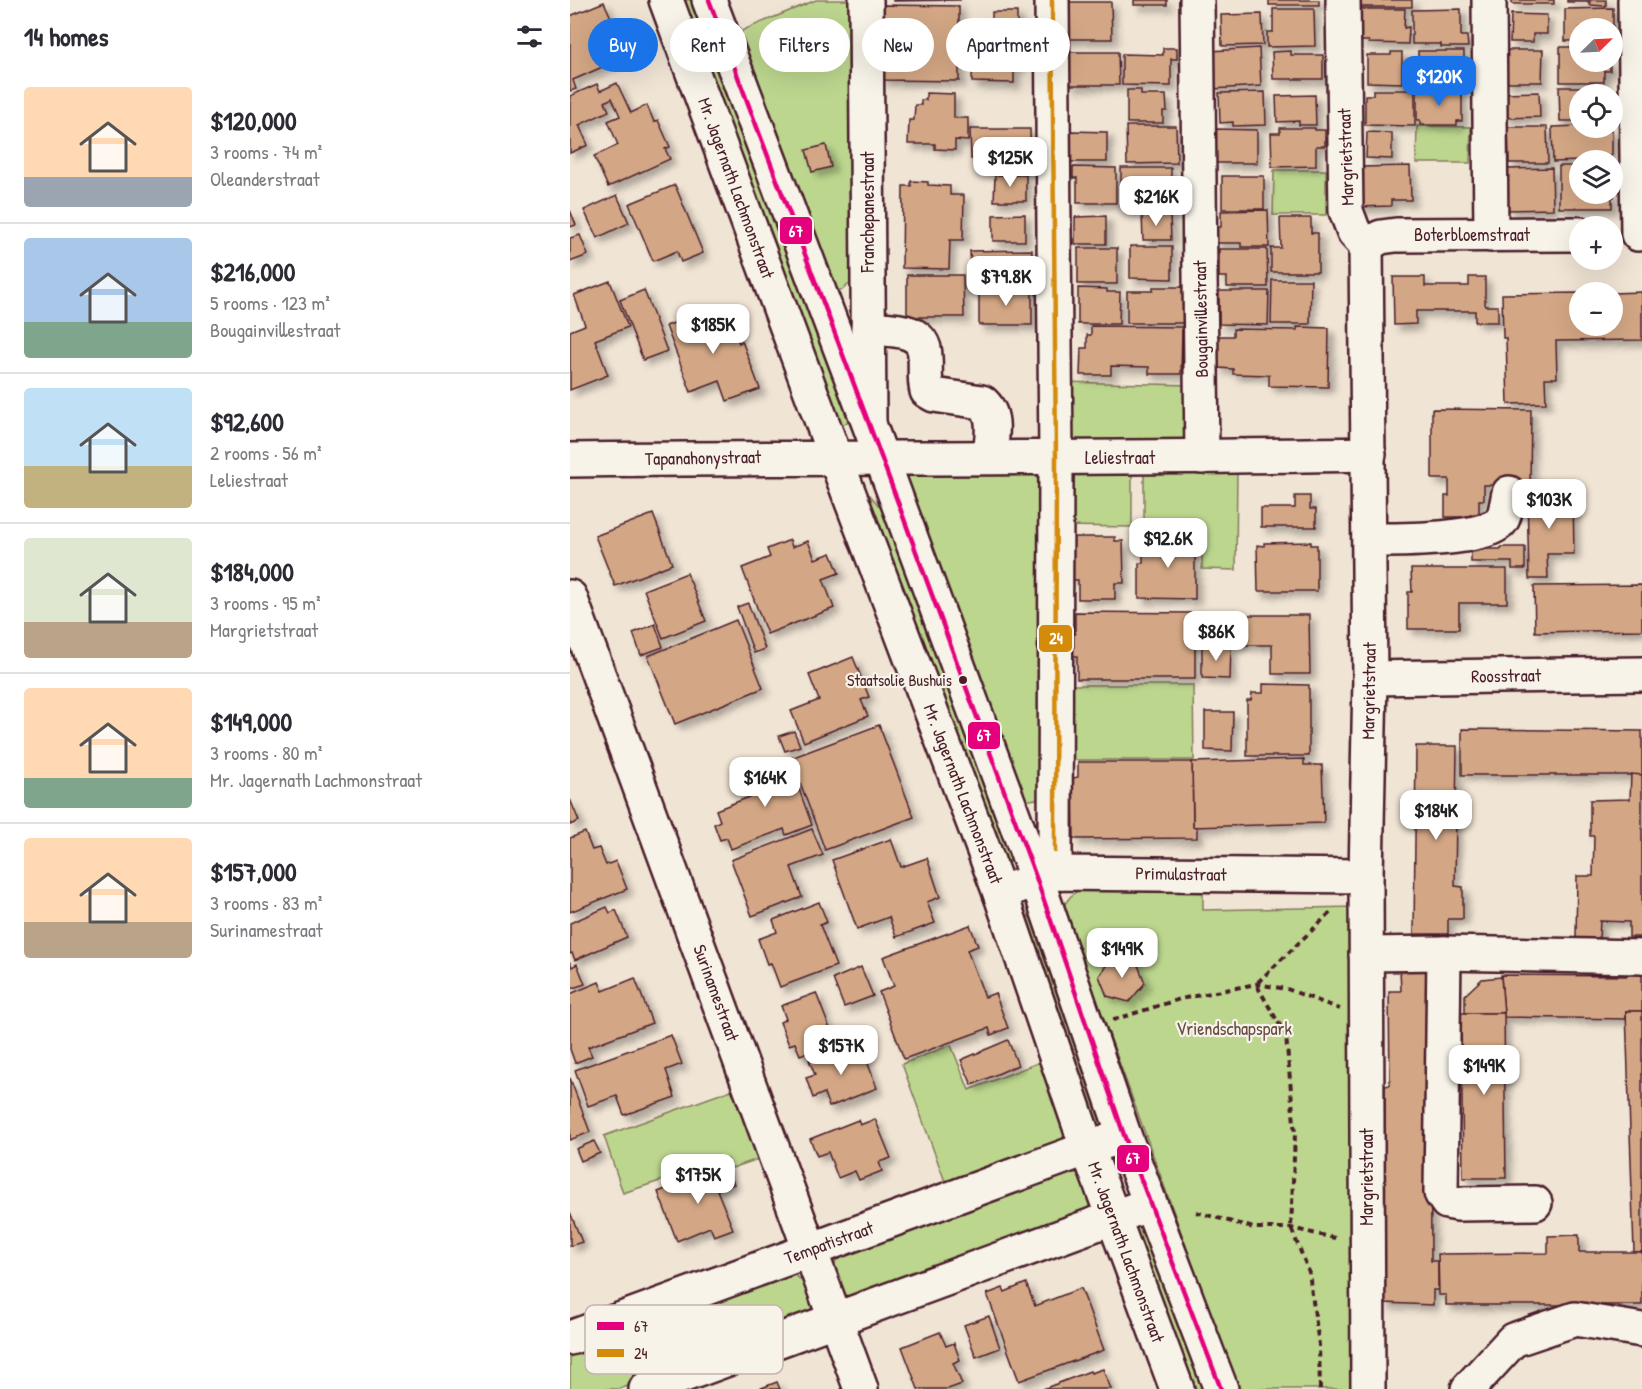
<!DOCTYPE html>
<html lang="en">
<head>
<meta charset="utf-8">
<style>
	:root { --surface:#fff; --page:#f2f2f3; --text:#2b2b33; --muted:#7c7c81; --line:#e1e1e2; --accent:#1a73e8 }
	body { margin:0; font-family:"Patrick Hand",sans-serif; background:var(--page); color:var(--text); height:100vh; display:flex; flex-direction:column; font-size:22px; white-space:nowrap }
	* { box-sizing:border-box; margin:0 }
	p { font-size:20px; color:var(--muted) }
	.icon { flex:none; width:33px; height:33px; fill:none; stroke:currentColor; stroke-width:2; stroke-linecap:round; stroke-linejoin:round }
	.map { position:relative; flex:1; overflow:hidden }
	.details { display:flex; flex-direction:column; background:var(--surface); width:570px }
	.details>* { flex:none }
	.top-card { position:absolute; left:18px; top:18px; width:570px; height:54px; display:flex; gap:12px }
	.needle { width:39px; rotate:66deg }
	.controls { position:absolute; left:999px; top:18px; display:grid; gap:12px }
	.controls a { display:grid; place-items:center; width:54px; height:54px; border-radius:50%; background:var(--surface); box-shadow:0 6px 24px #0002; font-size:30px }
	.price { position:absolute; translate:-50% -51px; padding:0 14px; border-radius:12px; background:#fff; color:#222; font-size:20px; line-height:39px; filter:drop-shadow(0 2px 3px #0008) }
	.price::after { content:''; position:absolute; left:50%; top:36px; width:18px; height:14px; margin-left:-9px; background:inherit; clip-path:polygon(0 0,100% 0,50% 100%) }
	.price.on { background:var(--accent); color:#fff }
	ul { padding:0; list-style:none }
	li { display:flex; align-items:center; gap:18px; height:150px; padding:0 24px }
	li+li { border-top:2px solid var(--line) }
	li span { display:grid; place-items:center; flex:none; width:168px; height:120px; border-radius:6px; color:#555 }
	li>.icon { margin-inline-start:auto }
	span .icon { width:72px; height:72px; fill:#fffc; stroke-width:1 }
	li b { font-size:26px }
	h2 { display:flex; justify-content:space-between; align-items:center; height:72px; padding:0 24px; font-size:26px }
	.pill { padding:0 21px; border-radius:27px; background:var(--surface); box-shadow:0 6px 24px #0002; font-size:21px; line-height:54px }
	.pill.on { background:var(--accent); color:#fff }
	main { display:flex; flex:1; min-height:0 }
	.map>svg:first-child { display:block }
</style>
</head>
<body>
<main>
<section class="details">
<h2>14 homes<svg class="icon" aria-label="filters" viewBox="0 0 24 24"><path d="M4 7h16M4 17h16"/><circle cx="9" cy="7" r="2"/><circle cx="15" cy="17" r="2"/></svg></h2>
<ul>
<li><span style="background:linear-gradient(#ffd9b3 75%,#9aa5b1 0)"><svg class="icon" aria-label="home" viewBox="0 0 24 24"><path d="M3 11l9-7 9 7M6 9v11h12V9"/></svg></span><div><b>$120,000</b><p>3 rooms · 74 m²</p><p>Oleanderstraat</p></div></li>
<li><span style="background:linear-gradient(#a9c7e8 70%,#7fa58c 0)"><svg class="icon" aria-label="home" viewBox="0 0 24 24"><path d="M3 11l9-7 9 7M6 9v11h12V9"/></svg></span><div><b>$216,000</b><p>5 rooms · 123 m²</p><p>Bougainvillestraat</p></div></li>
<li><span style="background:linear-gradient(#bfe0f5 65%,#c2b280 0)"><svg class="icon" aria-label="home" viewBox="0 0 24 24"><path d="M3 11l9-7 9 7M6 9v11h12V9"/></svg></span><div><b>$92,600</b><p>2 rooms · 56 m²</p><p>Leliestraat</p></div></li>
<li><span style="background:linear-gradient(#dfe7d0 70%,#b9a48a 0)"><svg class="icon" aria-label="home" viewBox="0 0 24 24"><path d="M3 11l9-7 9 7M6 9v11h12V9"/></svg></span><div><b>$184,000</b><p>3 rooms · 95 m²</p><p>Margrietstraat</p></div></li>
<li><span style="background:linear-gradient(#ffd9b3 75%,#7fa58c 0)"><svg class="icon" aria-label="home" viewBox="0 0 24 24"><path d="M3 11l9-7 9 7M6 9v11h12V9"/></svg></span><div><b>$149,000</b><p>3 rooms · 80 m²</p><p>Mr. Jagernath Lachmonstraat</p></div></li>
<li><span style="background:linear-gradient(#ffd9b3 70%,#b9a48a 0)"><svg class="icon" aria-label="home" viewBox="0 0 24 24"><path d="M3 11l9-7 9 7M6 9v11h12V9"/></svg></span><div><b>$157,000</b><p>3 rooms · 83 m²</p><p>Surinamestraat</p></div></li>
</ul>
</section>
<div class="map">
<svg width="1072" height="1389" viewBox="0 0 1072 1389">
	<defs>
		<filter id="shadow"><feDropShadow dx="5.5" dy="5.5" stdDeviation="3" flood-color="#0004"/></filter>
	</defs>
	<rect width="100%" height="100%" fill="#f0e4d4"/>
	<filter id="ink" filterUnits="userSpaceOnUse"><feTurbulence type="fractalNoise" baseFrequency=".0167" numOctaves="2"/><feDisplacementMap in="SourceGraphic" scale="12" xChannelSelector="R" yChannelSelector="G"/><feConvolveMatrix kernelMatrix="1 2 1 2 8 2 1 2 1" color-interpolation-filters="sRGB"/></filter>
	<g filter="url(#ink)">
		<g fill="#bcd68e" stroke="#837a5c" stroke-width="1.5">
			<path d="M106,0H125L278,418L277,423L268,426Z"/>
			<path d="M246,0H289L284,280L272,290H263L169,36L173,30Z"/>
			<path d="M847,126L901,127L900,163H846Z"/>
			<path d="M704,170H756V215H703Z"/>
			<path d="M489,382L622,385L618,440L501,448Z"/>
			<path d="M574,467H667L666,570L632,569V529H574Z"/>
			<path d="M562,469V527L493,526L501,473Z"/>
			<path d="M345,471L457,472L467,477L474,489V792L468,799L451,801L335,491L337,478Z"/>
			<path d="M297,495H300L310,507L324,536L442,858L440,861L433,863Z"/>
			<path d="M494,685H623L624,760H495Z"/>
			<path d="M513,886H633V910L786,907L785,1389H668L531,1012L491,909L500,897Z"/>
			<path d="M457,915L467,924L536,1125L528,1130L452,917Z"/>
			<path d="M381,1045L399,1090L475,1060L496,1128L492,1140L485,1147L377,1187L332,1064Z"/>
			<path d="M164,1089L191,1158L162,1168L158,1159L53,1193L34,1136Z"/>
			<path d="M502,1171L511,1176L520,1204L511,1219L280,1299C263,1287 263,1271 267,1252Z"/>
			<path d="M572,1224L638,1389H616L557,1228Z"/>
			<path d="M216,1270C236,1281 241,1287 246,1309L235,1320L50,1389H0V1349Z"/>
		</g>
		<g fill="#d3a785" stroke="#4a1f2b" stroke-width="1.5" filter="url(#shadow)">
			<path d="M323,0H391L323,1Z"/>
			<rect x="564" y="0" width="33" height="5"/>
			<rect x="699" y="0" width="50" height="5"/>
			<rect x="787" y="0" width="55" height="7"/>
			<rect x="942" y="0" width="42" height="4"/>
			<path d="M997,0H1036V6L1019,5L1020,2H997Z"/>
			<path d="M34,2L52,42L42,46L48,60L3,80L6,89L0,91V16Z"/>
			<path d="M490,2H541L542,39H491Z"/>
			<path d="M312,5L389,6V81L312,80Z"/>
			<path d="M1043,8V44L1042,28H1010V41H995V9Z"/>
			<path d="M703,9H744L745,46L697,47V32H703Z"/>
			<path d="M790,9H835L834,28L839,27L838,44L799,43V41H790Z"/>
			<path d="M891,9V36H897L898,47H871V44H842V10Z"/>
			<rect x="422" y="12" width="25" height="26"/>
			<path d="M692,14L693,45L652,46L651,15Z"/>
			<path d="M941,14L977,15V34H963V42H940Z"/>
			<path d="M403,44H450V66H444V83L402,82Z"/>
			<path d="M990,47H1010V62H1040V71H1034V82H990Z"/>
			<path d="M593,48H607V59H601V86L552,85V54L593,55Z"/>
			<path d="M689,48L691,86L642,89L640,51Z"/>
			<path d="M936,50H973L972,82H935Z"/>
			<path d="M721,51V55H753V79H703L702,52Z"/>
			<path d="M848,51H894V83L848,82Z"/>
			<path d="M500,52H548L549,85H500Z"/>
			<path d="M821,52H832V83L797,82V55H821Z"/>
			<path d="M47,83L61,113L77,105L84,122L88,120L100,147L95,149L100,159L38,187L24,156L48,145L38,121L50,116L42,98L35,102L39,111L9,125L18,145L0,153V96L27,84L30,91Z"/>
			<path d="M989,87H1033V94H1010V121H990Z"/>
			<path d="M557,90H571V95H596L597,111H593V123H557Z"/>
			<path d="M803,90H845V126L795,125V95H803Z"/>
			<path d="M847,90H892V121H887V125H850V120H847Z"/>
			<path d="M695,92L696,125L663,126V122L650,123L649,93Z"/>
			<path d="M969,92L970,117L935,118L934,93Z"/>
			<path d="M356,93L384,94V118H398V141L385,140V150L365,149V144H338L339,120H344L345,105H351V100H356Z"/>
			<path d="M745,95L746,125H729V121L707,122L706,96Z"/>
			<path d="M556,126H606L607,163L557,164Z"/>
			<path d="M1010,126V128H1037V130H1042V155H1039L1038,160L983,162L982,127Z"/>
			<path d="M938,127H977L978,163H939Z"/>
			<path d="M710,128H745V130H755V146H746V166L702,167L701,133H710Z"/>
			<path d="M400,129H460L461,170L418,171V159H401Z"/>
			<path d="M646,129L687,130V163H646Z"/>
			<path d="M501,131L537,132V162H501Z"/>
			<path d="M797,132L822,133V159L796,158Z"/>
			<path d="M256,145L261,167L242,172L236,150Z"/>
			<path d="M840,166L841,200H821V206L789,207L788,167Z"/>
			<path d="M989,166H1010V194H1042L1044,166V197H1042V208H989Z"/>
			<path d="M503,167L546,168V203H507V178H503Z"/>
			<rect x="551" y="168" width="50" height="37"/>
			<path d="M982,168L983,209L938,210L937,169Z"/>
			<path d="M425,175H456V201H424Z"/>
			<rect x="652" y="176" width="42" height="33"/>
			<path d="M341,181L358,182V185L380,186V195H394L393,240H380L379,269L332,268L333,186H341Z"/>
			<path d="M105,185L133,253L111,262L107,251L83,261L59,204Z"/>
			<path d="M47,195L59,223L27,238L14,210Z"/>
			<path d="M0,210L6,225L0,227Z"/>
			<path d="M698,210L699,247H671V243H645L644,227H651V211Z"/>
			<path d="M455,214V241H423V215Z"/>
			<path d="M572,214H600L601,240H573Z"/>
			<path d="M536,216V244H505V217Z"/>
			<path d="M710,218H741V233H748V272H701V248H711Z"/>
			<path d="M10,235L18,255L0,262V238Z"/>
			<path d="M560,246H602V279L560,278Z"/>
			<rect x="508" y="248" width="39" height="36"/>
			<path d="M649,249H697L698,287H657V277H649Z"/>
			<path d="M462,250V287L397,288L396,272H401L400,251Z"/>
			<path d="M337,275H393L394,317H337Z"/>
			<path d="M823,277H855V286H899V277H915V306H928V322H905V311H846V324L824,325Z"/>
			<path d="M702,280H741L740,324H701Z"/>
			<path d="M40,281L58,327L25,340L38,375L0,390V331L15,325L4,295Z"/>
			<path d="M583,287H615L614,323H557V291H583Z"/>
			<path d="M508,288L537,289V292H550L549,324H508Z"/>
			<rect x="409" y="289" width="53" height="36"/>
			<path d="M74,290L97,351L73,360L50,300Z"/>
			<path d="M649,291H699L698,325L649,324Z"/>
			<path d="M1072,292V340L986,341L987,378H975L976,403L938,404L936,338H933L932,294L1010,293V326H1042V293Z"/>
			<path d="M137,310L141,323L158,316L169,343L172,341L190,389L157,401L150,381L121,392L96,326Z"/>
			<path d="M521,326L612,327L611,374H579V367L541,366V375H510L511,348H517V335H521Z"/>
			<path d="M727,327L759,328L758,387L699,386V375L663,374V369L648,368V336H663V329L727,330Z"/>
			<path d="M862,409L961,410L960,485H914V500H909V517H875V496H879V479H862Z"/>
			<path d="M1003,493L1004,554H977L978,579H959L957,494Z"/>
			<path d="M725,496H740V509H746V527H691V508H725Z"/>
			<path d="M83,514L102,564L45,586L25,536Z"/>
			<path d="M501,537H545V541H553L554,583H545V599H508V580H501Z"/>
			<path d="M573,538H625V599L569,598V563H573Z"/>
			<path d="M220,540L222,547L238,541L245,559L261,553L269,573L253,579L264,608L197,634L172,568L200,557L197,549Z"/>
			<path d="M741,542V545H747V591H688L687,545L694,546V543Z"/>
			<path d="M931,547H955V569H942V562H901V549H931Z"/>
			<path d="M841,569H937V603H889V629H838V592H842Z"/>
			<path d="M117,573L136,621L93,638L74,590Z"/>
			<path d="M1072,585V630L965,632L964,586Z"/>
			<path d="M178,603L195,649L184,653L167,607Z"/>
			<path d="M505,612L625,613V679H507V656H496V634H505Z"/>
			<path d="M667,615H739L740,674H702V645H667Z"/>
			<path d="M166,620L193,688L105,724L78,656Z"/>
			<path d="M85,624L93,647L71,655L63,633Z"/>
			<path d="M632,645L661,646L660,679L632,678Z"/>
			<path d="M283,657L299,697L291,700L298,716L234,742L221,711L249,700L239,675Z"/>
			<path d="M693,684L739,685V756H677V700H681L682,693H693Z"/>
			<path d="M635,712H663L662,751L635,750Z"/>
			<path d="M309,725L344,817L255,850L221,758Z"/>
			<path d="M892,729L1072,731V775H892Z"/>
			<path d="M224,731L230,746L215,751L209,736Z"/>
			<path d="M846,746H887L885,886L893,887V919H878V934H844Z"/>
			<path d="M218,759L242,825L216,835L214,829L161,849L157,838L150,840L144,824L150,821L146,810L187,794L179,774Z"/>
			<path d="M734,759V765H752L754,823L623,827L622,762Z"/>
			<path d="M508,762H622L623,827H627V838L504,839L503,778L508,777Z"/>
			<path d="M1061,774L1072,775V937H1059V922L1030,921L1029,939H1006L1007,876H1023L1024,836H1020V800L1060,799Z"/>
			<path d="M0,799L9,821L0,825Z"/>
			<path d="M242,829L253,855L221,867L232,897L182,916L161,860Z"/>
			<path d="M15,832L22,850L29,848L36,865L46,861L57,889L0,912V838Z"/>
			<path d="M321,839L331,867L357,858L370,897L357,902L365,923L326,937L319,917L287,929L262,860Z"/>
			<path d="M249,902L257,922L250,925L266,966L210,987L201,963L197,964L188,939L207,932L203,920Z"/>
			<path d="M37,907L40,913L46,910L57,937L5,960L2,953L0,954V923Z"/>
			<path d="M400,925L408,946L397,950L415,997L425,993L438,1028L421,1035L419,1028L334,1059L309,992L324,986L313,957Z"/>
			<path d="M541,958L566,960L575,983L559,1002L537,996L529,976Z"/>
			<path d="M0,962L2,967L7,964L15,984L0,989Z"/>
			<path d="M1056,963H1072V1011H1056V1019L934,1017L931,975L1056,976Z"/>
			<path d="M291,967L303,996L274,1007L263,979Z"/>
			<path d="M860,969L861,1261H868V1290H863V1305L814,1303L815,1086L820,1085L819,991H831L830,970Z"/>
			<path d="M931,977L934,1013H895V995L912,979Z"/>
			<path d="M65,978L82,1023L18,1047L22,1056L5,1063L0,1049V994L29,982L33,991Z"/>
			<path d="M246,993L265,1042L230,1055L225,1043L219,1045L210,1022L216,1019L211,1006Z"/>
			<path d="M1056,1011H1072V1252H1064Z"/>
			<path d="M891,1013H934L936,1178H893Z"/>
			<path d="M101,1035L112,1064L96,1070L105,1097L54,1115L47,1096L18,1106L5,1070Z"/>
			<path d="M438,1040L448,1065L402,1085L391,1060Z"/>
			<path d="M279,1045L284,1057L294,1053L307,1088L259,1107L254,1093L243,1098L236,1078L245,1075L239,1060Z"/>
			<path d="M0,1078L20,1132L0,1140Z"/>
			<path d="M305,1119L321,1158L309,1162L312,1171L289,1180L285,1171L268,1178L258,1152L247,1156L240,1139L288,1120L290,1125Z"/>
			<path d="M24,1141L30,1153L11,1161L6,1149Z"/>
			<path d="M156,1166L164,1184L147,1190L163,1229L144,1236L140,1227L107,1241L88,1192Z"/>
			<path d="M0,1212L12,1242L0,1246Z"/>
			<path d="M1009,1235V1252H1072V1305H876V1295H869L868,1254L978,1253V1236Z"/>
			<path d="M456,1283L465,1306L511,1288L534,1350L449,1381L417,1294L433,1288L435,1292Z"/>
			<path d="M419,1316L430,1348L406,1357L394,1325Z"/>
			<path d="M370,1332L376,1346L384,1343L390,1360L383,1363L392,1384L378,1389H348L332,1347Z"/>
			<path d="M533,1369L541,1389H473L520,1371L521,1373Z"/>
			<path d="M207,1382L210,1389H189Z"/>
		</g>
		<g fill="none" stroke-linecap="round" stroke-linejoin="round">
			<defs>
				<g id="minor">
					<path d="M296,0L299,421"/>
					<path d="M482,0L486,458L485,873"/>
					<path d="M627,0L632,457"/>
					<path d="M773,0L776,211L784,232L796,245L800,678L796,876L798,1389"/>
					<path d="M919,0L921,235"/>
					<path d="M1065,0L1068,234"/>
					<path d="M796,245L811,237L826,235L1010,234"/>
					<path d="M298,328C321,330 355,327 355,357C356,368 354,380 357,391L364,395L412,402C428,415 421,440 420,457"/>
					<path d="M0,460C266,457 533,459 799,454"/>
					<path d="M800,540C825,540 918,541 932,520C936,513 937,501 939,493"/>
					<path d="M0,597L291,1389"/>
					<path d="M800,678L1072,674"/>
					<path d="M430,893L485,873L796,876"/>
					<path d="M874,953L871,1193L877,1202L888,1204L965,1203"/>
					<path d="M796,954L874,953L1072,957"/>
					<path d="M0,1338L554,1135"/>
					<path d="M76,1389L580,1204"/>
					<path d="M898,1389L943,1340L1005,1319L1072,1330"/>
				</g>
				<g id="major">
					<path d="M96,0L265,457L430,893L517,1147L607,1389"/>
					<path d="M139,0L299,424L467,880L554,1135L651,1389"/>
				</g>
			</defs>
			<use href="#minor" stroke="#4a1f2b" stroke-width="38"/>
			<use href="#major" stroke="#4a1f2b" stroke-width="38"/>
			<g stroke="#4a1f2b" stroke-width="4" stroke-dasharray="6 4.5" stroke-linecap="butt">
				<path d="M543,1020L610,999L686,984L717,989L770,1009"/>
				<path d="M626,1212L684,1228H721L769,1239"/>
				<path d="M750,1389L749,1345L739,1272L721,1228L725,1134L716,1036L686,984L762,911"/>
			</g>
			<use href="#minor" stroke="#f7f3e8" stroke-width="33"/>
			<use href="#major" stroke="#f7f3e8" stroke-width="33"/>
			<defs>
				<path id="bus-1" d="M139,0L299,424L467,880L554,1135L651,1389"/>
				<path id="bus-2" d="M482,0L486,458L485,851"/>
			</defs>
			<use href="#bus-1" stroke="#f7f3e8" stroke-width="9"/>
			<use href="#bus-2" stroke="#f7f3e8" stroke-width="9"/>
			<use href="#bus-1" stroke="#e5007d" stroke-width="4.5"/>
			<use href="#bus-2" stroke="#d48b09" stroke-width="4.5"/>
		</g>
	</g>
	<circle fill="#4a1f2b" stroke="#f7f3e8" stroke-width="2" cx="393" cy="680" r="5"/>
	<g text-anchor="middle" stroke-width="4.5" stroke-linejoin="round" paint-order="stroke">
		<g font-size="16" fill="#4a1f2b" stroke="#f7f3e8" text-anchor="end">
			<text x="382" y="686">Staatsolie Bushuis</text>
		</g>
		<g font-size="18" fill="#4a1f2b" stroke="#f7f3e8">
			<text transform="translate(776 157) rotate(-92)" y="6">Margrietstraat</text>
			<text transform="translate(166 188) rotate(70)" y="6">Mr. Jagernath Lachmonstraat</text>
			<text transform="translate(298 212) rotate(-90)" y="6">Franchepanestraat</text>
			<text x="902" y="241">Boterbloemstraat</text>
			<text transform="translate(631 319) rotate(-91)" y="6">Bougainvillestraat</text>
			<text transform="translate(133 458) rotate(-1)" y="6">Tapanahonystraat</text>
			<text x="550" y="464">Leliestraat</text>
			<text transform="translate(936 676) rotate(-1)" y="6">Roosstraat</text>
			<text transform="translate(799 691) rotate(-89)" y="6">Margrietstraat</text>
			<text transform="translate(393 794) rotate(69)" y="6">Mr. Jagernath Lachmonstraat</text>
			<text transform="translate(611 874) rotate(1)" y="6">Primulastraat</text>
			<text transform="translate(146 993) rotate(70)" y="6">Surinamestraat</text>
			<text transform="translate(797 1177) rotate(-90)" y="6">Margrietstraat</text>
			<text transform="translate(259 1243) rotate(-20)" y="6">Tempatistraat</text>
			<text transform="translate(556 1252) rotate(70)" y="6">Mr. Jagernath Lachmonstraat</text>
		</g>
		<g font-size="18" fill="#664d44" stroke="#f7f3e8">
			<text x="664" y="1035">Vriendschapspark</text>
		</g>
	</g>
	<rect x="15" y="1305" width="198" height="69" rx="9" fill="#f7f3e8" stroke="#c3b3af" stroke-width="1.5"/>
	<rect x="27" y="1322" width="27" height="8" fill="#e5007d"/>
	<rect x="27" y="1349" width="27" height="8" fill="#d48b09"/>
	<g font-size="16" fill="#4a1f2b">
		<text x="64" y="1332">67</text>
		<text x="64" y="1359">24</text>
	</g>
	<g stroke="#f7f3e8" stroke-width="2">
		<rect x="209" y="216" width="34" height="29" rx="6" fill="#e5007d"/>
		<rect x="468" y="624" width="35" height="29" rx="6" fill="#d48b09"/>
		<rect x="397" y="721" width="34" height="29" rx="6" fill="#e5007d"/>
		<rect x="546" y="1144" width="34" height="29" rx="6" fill="#e5007d"/>
	</g>
	<g font-size="16" text-anchor="middle" font-weight="bold" fill="#fff">
		<text x="226" y="237">67</text>
		<text x="486" y="644">24</text>
		<text x="414" y="741">67</text>
		<text x="563" y="1164">67</text>
	</g>
</svg>
<div class="controls">
<a><svg class="needle" viewBox="-14 -14 28 28"><path d="M0-13l5 13h-10z" fill="#e53935"/><path d="M0 13l5-13h-10z" fill="#7c7c81"/></svg></a>
<a><svg class="icon" aria-label="locate" viewBox="0 0 24 24"><circle cx="12" cy="12" r="6"/><path d="M12 2v4M12 18v4M2 12h4M18 12h4"/></svg></a>
<a><svg class="icon" aria-label="layers" viewBox="0 0 24 24"><path d="M12 4l9 5-9 5-9-5zM3 14l9 5 9-5"/></svg></a>
<a>+</a>
<a>−</a>
</div>
<b class="price on" style="left:869px;top:107px">$120K</b>
<b class="price" style="left:440px;top:188px">$125K</b>
<b class="price" style="left:586px;top:227px">$216K</b>
<b class="price" style="left:436px;top:307px">$79.8K</b>
<b class="price" style="left:143px;top:355px">$185K</b>
<b class="price" style="left:979px;top:530px">$103K</b>
<b class="price" style="left:598px;top:569px">$92.6K</b>
<b class="price" style="left:646px;top:662px">$86K</b>
<b class="price" style="left:195px;top:808px">$164K</b>
<b class="price" style="left:866px;top:841px">$184K</b>
<b class="price" style="left:552px;top:979px">$149K</b>
<b class="price" style="left:271px;top:1076px">$157K</b>
<b class="price" style="left:914px;top:1096px">$149K</b>
<b class="price" style="left:128px;top:1205px">$175K</b>
<div class="top-card">
<a class="pill on">Buy</a>
<a class="pill">Rent</a>
<a class="pill">Filters</a>
<a class="pill">New</a>
<a class="pill">Apartment</a>
</div>
</div>
</main>
</body>
</html>
